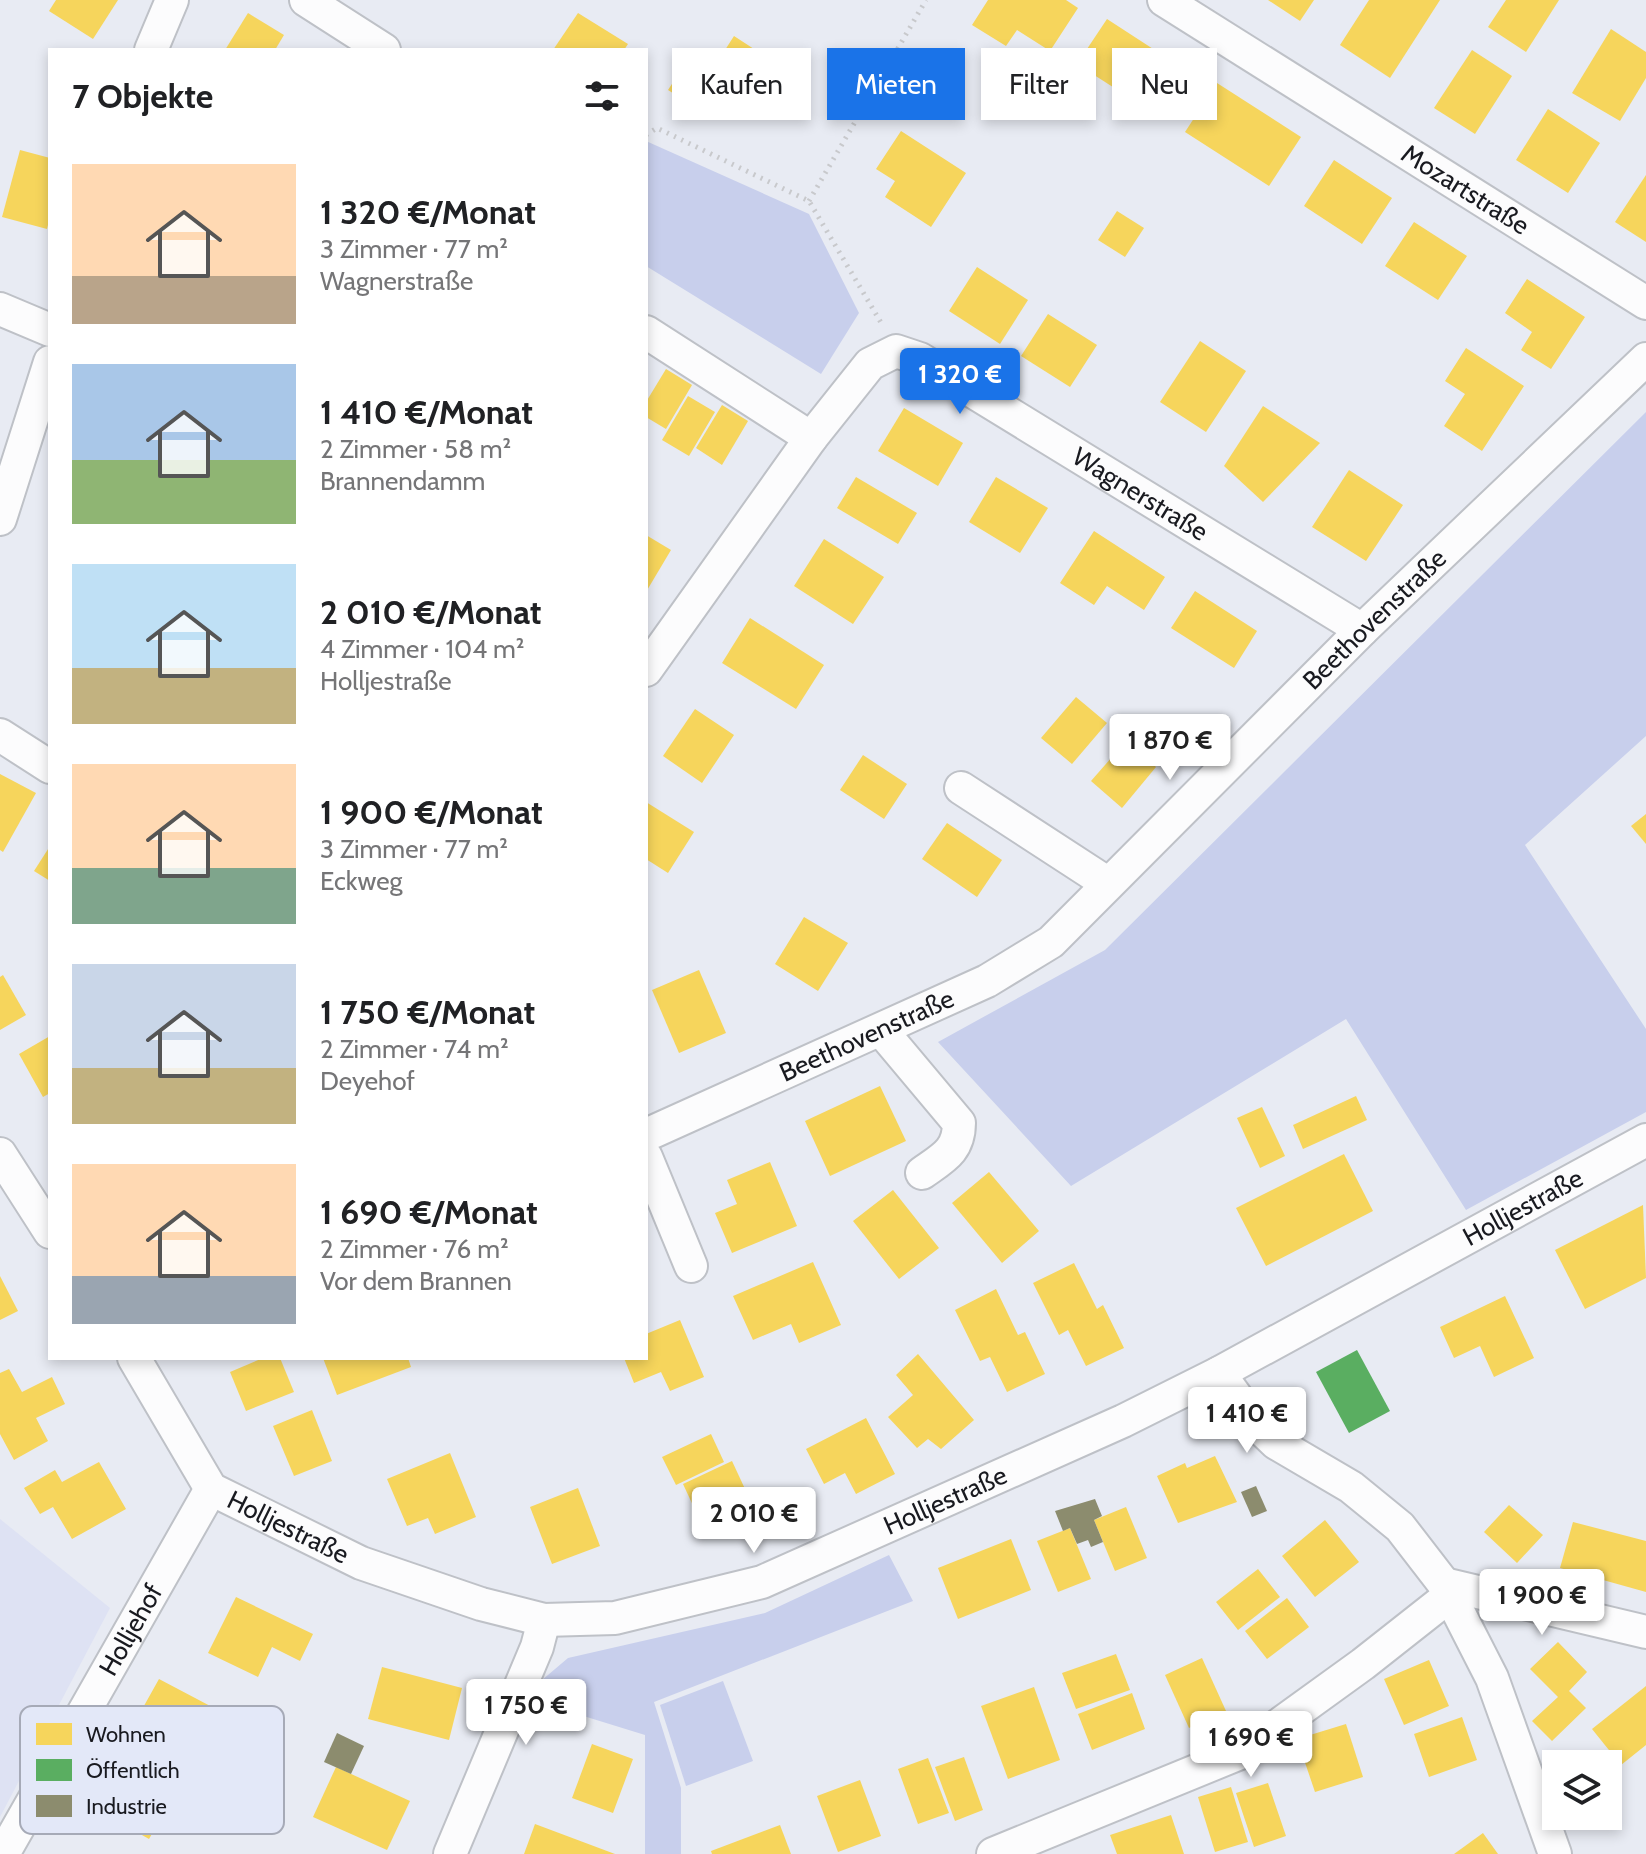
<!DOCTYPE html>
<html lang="de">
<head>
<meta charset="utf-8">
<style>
	:root { --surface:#fff; --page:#f2f2f2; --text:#202124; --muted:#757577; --accent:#1a73e8 }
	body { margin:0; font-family:Cabin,sans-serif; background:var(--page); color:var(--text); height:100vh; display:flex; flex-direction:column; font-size:30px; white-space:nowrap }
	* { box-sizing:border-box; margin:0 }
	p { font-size:26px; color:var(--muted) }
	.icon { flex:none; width:44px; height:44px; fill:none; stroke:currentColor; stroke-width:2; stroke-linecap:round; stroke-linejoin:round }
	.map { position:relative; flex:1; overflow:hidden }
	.sheet { position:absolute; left:48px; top:48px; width:600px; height:1312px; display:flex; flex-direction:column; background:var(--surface); border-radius:0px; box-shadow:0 4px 12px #0003 }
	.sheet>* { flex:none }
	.guide { position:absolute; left:672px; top:48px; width:760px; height:72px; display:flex; gap:16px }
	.fabs { position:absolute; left:1542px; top:1750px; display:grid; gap:16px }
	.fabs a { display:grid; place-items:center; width:80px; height:80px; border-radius:0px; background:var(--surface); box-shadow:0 4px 12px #0003; font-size:40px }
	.price { position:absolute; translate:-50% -68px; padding:0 18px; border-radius:8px; background:#fff; color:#222; font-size:26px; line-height:52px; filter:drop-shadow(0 2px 4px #0008) }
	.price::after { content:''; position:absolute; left:50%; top:48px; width:24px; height:18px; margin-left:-12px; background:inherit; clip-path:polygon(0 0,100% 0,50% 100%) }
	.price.active { background:var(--accent); color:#fff }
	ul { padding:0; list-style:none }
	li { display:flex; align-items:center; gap:24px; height:200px; padding:0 24px }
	li span { display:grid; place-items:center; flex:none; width:224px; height:160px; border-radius:0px; color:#555 }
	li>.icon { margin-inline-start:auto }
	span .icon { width:96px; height:96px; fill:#fffc; stroke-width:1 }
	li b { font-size:34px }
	h2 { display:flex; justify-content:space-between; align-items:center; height:96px; padding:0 24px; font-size:34px }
	.tag { padding:0 28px; border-radius:0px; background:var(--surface); box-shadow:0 4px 12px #0003; font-size:28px; line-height:72px }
	.tag.active { background:var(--accent); color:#fff }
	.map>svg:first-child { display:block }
</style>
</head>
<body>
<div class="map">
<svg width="1646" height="1854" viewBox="0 0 1646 1854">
	<rect width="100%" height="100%" fill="#e8ebf3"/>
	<path fill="#dee2f3" d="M0,1519L110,1608L0,1817Z"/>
	<g fill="#c8cfec">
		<path d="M646,141L809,214L859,313L821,374L646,266Z"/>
		<path d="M1646,412V736L1525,845L1646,1029V1112L1466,1210L1346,1019L1071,1186L938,1042L1105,950Z"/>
		<path d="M889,1555L913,1601L654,1702L681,1788V1854H645V1735L522,1697L568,1658L765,1613Z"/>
		<path d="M723,1681L753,1761L686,1786L660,1705Z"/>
	</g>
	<g fill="#f6d55c">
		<path d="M56,0H118L93,39L49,11Z"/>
		<path d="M988,0H1066L1078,8L1050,51L1017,30L1006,46L972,25Z"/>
		<path d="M1268,0H1314L1300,21Z"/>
		<path d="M1369,0H1440L1390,78L1340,45Z"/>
		<path d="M1506,0H1559L1526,52L1488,27Z"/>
		<path d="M248,13L284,35L275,50H225Z"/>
		<path d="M578,13L628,44L624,50H553Z"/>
		<path d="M1107,19L1187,71L1158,116L1077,64Z"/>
		<path d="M1611,29L1646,52V78L1620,121L1572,93Z"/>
		<path d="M734,36L785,69L763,103L731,82L709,116L668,90L694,50L716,64Z"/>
		<path d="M1472,50L1512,76L1475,134L1434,108Z"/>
		<path d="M1217,83L1301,137L1269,186L1185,132Z"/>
		<path d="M1548,109L1600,143L1568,193L1516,160Z"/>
		<path d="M901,131L966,173L931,227L885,197L895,181L876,169Z"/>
		<path d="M20,150L50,158V217L47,229L2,217Z"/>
		<path d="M1334,160L1392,198L1362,244L1304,206Z"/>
		<path d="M1646,175V242L1615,222Z"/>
		<path d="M1117,211L1144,228L1125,257L1098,240Z"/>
		<path d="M1414,222L1467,256L1438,300L1385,266Z"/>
		<path d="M977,267L1028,300L1000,344L949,311Z"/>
		<path d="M1527,279L1585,317L1551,369L1521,350L1532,332L1505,313Z"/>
		<path d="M1048,314L1097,345L1070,387L1021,356Z"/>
		<path d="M1200,341L1246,371L1206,432L1160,402Z"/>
		<path d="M1466,348L1524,386L1482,451L1444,426L1465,394L1445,381Z"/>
		<path d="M666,369L692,385L666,429L646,417V402Z"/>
		<path d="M688,396L715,412L689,456L662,440Z"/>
		<path d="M722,405L748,421L722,465L696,448Z"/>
		<path d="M1263,406L1320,443L1263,502L1224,466Z"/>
		<path d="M904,408L963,443L938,486L878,451Z"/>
		<path d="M1349,470L1403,505L1366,561L1312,527Z"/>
		<path d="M856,477L917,513L898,544L837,508Z"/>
		<path d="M996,477L1048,508L1020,553L969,522Z"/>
		<path d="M1094,531L1165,577L1144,610L1107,586L1094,605L1060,583Z"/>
		<path d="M646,535L671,550L646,592Z"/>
		<path d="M824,539L884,577L853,624L794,586Z"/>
		<path d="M1195,591L1257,631L1234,668L1171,628Z"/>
		<path d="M750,618L824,665L796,709L722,663Z"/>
		<path d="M1076,697L1107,723L1072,764L1041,738Z"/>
		<path d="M695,709L734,735L702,783L663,756Z"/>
		<path d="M1126,741L1156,767L1122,808L1091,781Z"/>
		<path d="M863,755L907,784L884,819L840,790Z"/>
		<path d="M0,774L36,793L3,852L0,850Z"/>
		<path d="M646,802L694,832L668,873L646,859Z"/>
		<path d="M1646,814V844L1631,826Z"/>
		<path d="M947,823L1002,860L977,897L922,859Z"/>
		<path d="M50,846V881L34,871Z"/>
		<path d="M804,917L848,943L818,991L775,964Z"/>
		<path d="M699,970L726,1033L679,1053L652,990Z"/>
		<path d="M3,975L26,1015L0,1030V977Z"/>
		<path d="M50,1036V1093L43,1097L19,1054Z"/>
		<path d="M880,1086L906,1141L830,1176L805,1121Z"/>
		<path d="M1356,1096L1367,1120L1303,1149L1293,1125Z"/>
		<path d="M1262,1107L1285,1156L1260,1168L1237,1118Z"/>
		<path d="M1344,1154L1373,1211L1266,1266L1236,1208Z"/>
		<path d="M770,1162L797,1226L732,1253L715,1213L737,1204L727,1180Z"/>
		<path d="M989,1172L1039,1231L1002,1263L952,1203Z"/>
		<path d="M893,1190L939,1248L899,1279L853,1221Z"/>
		<path d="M1643,1205L1646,1278L1585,1309L1555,1250Z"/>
		<path d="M813,1262L841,1325L799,1343L791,1324L753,1340L733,1296Z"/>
		<path d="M1074,1263L1097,1309L1103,1305L1124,1348L1086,1366L1068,1330L1059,1335L1033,1283Z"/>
		<path d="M0,1276L18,1311L0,1320Z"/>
		<path d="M996,1289L1018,1335L1025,1332L1045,1374L1007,1392L990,1357L980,1361L955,1310Z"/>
		<path d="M1505,1296L1534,1358L1494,1377L1480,1346L1454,1358L1440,1327Z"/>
		<path d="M680,1320L704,1377L670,1391L661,1372L634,1383L624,1358H646V1334Z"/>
		<path d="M918,1354L974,1420L941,1449L928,1439L917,1448L888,1417L913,1395L896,1375Z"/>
		<path d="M263,1358H280L294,1392L246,1411L230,1372Z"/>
		<path d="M323,1358H408L411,1367L337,1395Z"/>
		<path d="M9,1369L22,1392L52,1377L65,1404L36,1418L48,1441L14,1460L0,1434V1373Z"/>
		<path d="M312,1410L332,1461L294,1476L273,1426Z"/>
		<path d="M866,1418L895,1474L856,1494L845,1473L824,1484L806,1449Z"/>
		<path d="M711,1434L724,1462L676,1485L662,1457Z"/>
		<path d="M450,1453L476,1517L435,1534L428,1518L407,1526L387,1479Z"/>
		<path d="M1215,1456L1237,1502L1178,1523L1157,1476L1185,1463L1187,1468Z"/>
		<path d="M732,1461L745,1489L696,1512L683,1484Z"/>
		<path d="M99,1462L126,1509L72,1539L53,1507L40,1514L24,1488L55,1470L62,1482Z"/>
		<path d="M752,1487L765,1516L716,1539L703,1511Z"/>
		<path d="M578,1488L600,1546L552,1564L530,1507Z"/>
		<path d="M1509,1505L1543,1535L1517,1563L1484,1532Z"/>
		<path d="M1126,1507L1147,1558L1115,1571L1094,1520Z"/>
		<path d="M1325,1520L1359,1562L1315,1597L1282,1556Z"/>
		<path d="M1573,1522L1646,1541V1592L1560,1568Z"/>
		<path d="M1070,1528L1091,1579L1058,1592L1037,1541Z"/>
		<path d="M1011,1539L1031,1590L958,1619L938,1568Z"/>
		<path d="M1258,1569L1280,1597L1238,1630L1216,1602Z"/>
		<path d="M236,1597L313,1634L300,1661L272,1647L258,1677L208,1653Z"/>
		<path d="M1287,1598L1309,1627L1267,1659L1245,1631Z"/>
		<path d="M1558,1642L1587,1672L1569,1691L1586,1708L1552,1741L1532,1721L1558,1697L1530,1669Z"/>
		<path d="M1116,1654L1130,1690L1076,1709L1062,1673Z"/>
		<path d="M1202,1658L1226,1711L1189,1728L1165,1675Z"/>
		<path d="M1429,1660L1449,1706L1404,1725L1384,1679Z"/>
		<path d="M382,1667L462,1688L449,1740L368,1719Z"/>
		<path d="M159,1679L233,1718L211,1758L194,1748L187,1760L131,1729Z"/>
		<path d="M1646,1686V1745L1621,1765L1592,1729Z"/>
		<path d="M1034,1687L1060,1760L1008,1779L981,1706Z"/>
		<path d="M1132,1693L1145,1729L1092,1750L1078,1714Z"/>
		<path d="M1462,1717L1477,1760L1429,1777L1414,1734Z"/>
		<path d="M1346,1724L1363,1777L1315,1792L1297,1739Z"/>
		<path d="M592,1744L633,1759L613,1813L572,1798Z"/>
		<path d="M116,1754L177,1789L149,1839L87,1804Z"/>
		<path d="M964,1757L983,1810L955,1821L935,1767Z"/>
		<path d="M928,1758L949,1813L918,1824L898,1769Z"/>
		<path d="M336,1767L410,1801L387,1850L313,1817Z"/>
		<path d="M860,1780L881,1836L838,1852L817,1796Z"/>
		<path d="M1268,1783L1286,1836L1254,1847L1236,1793Z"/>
		<path d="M1231,1787L1248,1842L1215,1852L1198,1797Z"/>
		<path d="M1171,1815L1184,1854H1117L1110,1835Z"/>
		<path d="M535,1824L615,1854H524Z"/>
		<path d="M780,1825L791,1854H712L711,1851Z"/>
		<path d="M1483,1833L1498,1854H1454Z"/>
	</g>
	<path fill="#5aae61" d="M1357,1350L1390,1411L1349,1433L1316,1372Z"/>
	<g fill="#8c8c6e">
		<path d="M1256,1486L1267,1511L1252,1517L1241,1492Z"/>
		<path d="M1095,1499L1102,1516L1094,1520L1103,1542L1091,1547L1088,1540L1077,1544L1070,1528L1063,1531L1055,1511Z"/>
		<path d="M337,1733L364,1746L351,1774L324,1762Z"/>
	</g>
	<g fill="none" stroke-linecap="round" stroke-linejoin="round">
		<defs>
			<g id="minor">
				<path d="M306,0L384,50"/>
				<path id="s1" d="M1164,0L1646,303"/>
				<path d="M151,50L172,0"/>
				<path d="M0,309L50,330"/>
				<path d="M646,332L811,438"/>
				<path d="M0,519L50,362"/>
				<path id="s2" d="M646,670L811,438L870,364L896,351L920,359L1362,630"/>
				<path d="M0,735L50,767"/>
				<path d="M961,788L1107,883"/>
				<path d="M881,1030L959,1123C959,1151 943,1158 922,1173"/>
				<path id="s3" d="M646,1135L987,981L1051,942L1362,630L1646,359"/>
				<path d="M0,1154L50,1232"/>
				<path d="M646,1157L691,1266"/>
				<path id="s4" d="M134,1358L211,1489L361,1563L481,1604L544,1620L615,1618L762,1582L1123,1421L1219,1373L1646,1140"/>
				<path d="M1219,1373L1255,1423L1276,1443L1351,1487L1400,1527L1444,1584L1492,1678L1555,1854"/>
				<path d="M1444,1584L1646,1632"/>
				<path id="s5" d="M3,1854L211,1489"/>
				<path d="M450,1854L537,1647L544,1620"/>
				<path d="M993,1854L1240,1753L1363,1664L1448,1597"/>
			</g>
		</defs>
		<use href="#minor" stroke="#bec1c7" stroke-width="36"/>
		<g stroke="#c8c9cc" stroke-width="5" stroke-dasharray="2 6" stroke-linecap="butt">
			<path d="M646,135L657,128L809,201L883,326"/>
			<path d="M809,201L926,0"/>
		</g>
		<use href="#minor" stroke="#fcfcfd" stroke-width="32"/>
	</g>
	<g text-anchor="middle" stroke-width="8" stroke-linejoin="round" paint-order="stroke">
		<g font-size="26" fill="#191a20" stroke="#e3e8f8">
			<text dy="9" stroke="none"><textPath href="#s1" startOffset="356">Mozartstraße</textPath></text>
			<text dy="9" stroke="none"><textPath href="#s2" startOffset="692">Wagnerstraße</textPath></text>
			<text dy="9" stroke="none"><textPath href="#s3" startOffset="906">Beethovenstraße</textPath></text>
			<text dy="9" stroke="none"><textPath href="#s3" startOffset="242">Beethovenstraße</textPath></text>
			<text dy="9" stroke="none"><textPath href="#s4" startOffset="1582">Holljestraße</textPath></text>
			<text dy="9" stroke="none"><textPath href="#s4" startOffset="934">Holljestraße</textPath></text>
			<text dy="9" stroke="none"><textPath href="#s4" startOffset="238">Holljestraße</textPath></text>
			<text dy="9" stroke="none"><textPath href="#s5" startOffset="258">Holljehof</textPath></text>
		</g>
	</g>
	<rect x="20" y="1706" width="264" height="128" rx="12" fill="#e3e8f8" stroke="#a6aab7" stroke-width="2"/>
	<rect x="36" y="1723" width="36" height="22" fill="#f6d55c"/>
	<rect x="36" y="1759" width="36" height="22" fill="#5aae61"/>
	<rect x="36" y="1795" width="36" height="22" fill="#8c8c6e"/>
	<g font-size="22" fill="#191a20">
		<text x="86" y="1742">Wohnen</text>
		<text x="86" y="1778">Öffentlich</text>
		<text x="86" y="1814">Industrie</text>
	</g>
</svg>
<div class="fabs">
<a><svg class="icon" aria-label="layers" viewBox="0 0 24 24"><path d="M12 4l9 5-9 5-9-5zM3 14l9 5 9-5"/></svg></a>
</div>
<b class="price active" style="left:960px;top:416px">1 320 €</b>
<b class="price" style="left:1170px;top:782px">1 870 €</b>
<b class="price" style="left:1247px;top:1455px">1 410 €</b>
<b class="price" style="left:754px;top:1555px">2 010 €</b>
<b class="price" style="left:1542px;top:1637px">1 900 €</b>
<b class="price" style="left:526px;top:1747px">1 750 €</b>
<b class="price" style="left:1251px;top:1779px">1 690 €</b>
<div class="guide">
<a class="tag">Kaufen</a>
<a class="tag active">Mieten</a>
<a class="tag">Filter</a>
<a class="tag">Neu</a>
</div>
<section class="sheet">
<h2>7 Objekte<svg class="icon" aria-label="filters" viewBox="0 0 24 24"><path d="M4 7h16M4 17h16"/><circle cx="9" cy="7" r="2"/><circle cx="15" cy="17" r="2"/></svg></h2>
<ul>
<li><span style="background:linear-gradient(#ffd9b3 70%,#b9a48a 0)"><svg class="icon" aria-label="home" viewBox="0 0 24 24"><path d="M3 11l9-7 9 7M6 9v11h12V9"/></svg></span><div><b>1 320 €/Monat</b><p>3 Zimmer · 77 m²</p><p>Wagnerstraße</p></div></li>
<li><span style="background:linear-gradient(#a9c7e8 60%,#8fb573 0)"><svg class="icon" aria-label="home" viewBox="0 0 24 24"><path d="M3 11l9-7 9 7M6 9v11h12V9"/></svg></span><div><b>1 410 €/Monat</b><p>2 Zimmer · 58 m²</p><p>Brannendamm</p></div></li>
<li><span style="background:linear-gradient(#bfe0f5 65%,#c2b280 0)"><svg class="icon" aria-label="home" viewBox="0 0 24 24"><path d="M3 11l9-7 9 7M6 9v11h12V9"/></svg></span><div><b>2 010 €/Monat</b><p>4 Zimmer · 104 m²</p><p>Holljestraße</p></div></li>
<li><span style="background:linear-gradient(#ffd9b3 65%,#7fa58c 0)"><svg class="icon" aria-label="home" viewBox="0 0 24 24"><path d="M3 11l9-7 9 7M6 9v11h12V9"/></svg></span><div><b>1 900 €/Monat</b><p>3 Zimmer · 77 m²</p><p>Eckweg</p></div></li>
<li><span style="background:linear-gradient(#c9d6e8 65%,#c2b280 0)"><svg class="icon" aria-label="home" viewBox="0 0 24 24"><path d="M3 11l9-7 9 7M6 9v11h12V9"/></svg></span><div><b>1 750 €/Monat</b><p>2 Zimmer · 74 m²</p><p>Deyehof</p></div></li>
<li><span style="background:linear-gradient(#ffd9b3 70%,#9aa5b1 0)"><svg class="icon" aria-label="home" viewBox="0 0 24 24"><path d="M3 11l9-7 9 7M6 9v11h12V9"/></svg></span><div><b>1 690 €/Monat</b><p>2 Zimmer · 76 m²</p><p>Vor dem Brannen</p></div></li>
</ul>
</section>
</div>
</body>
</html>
